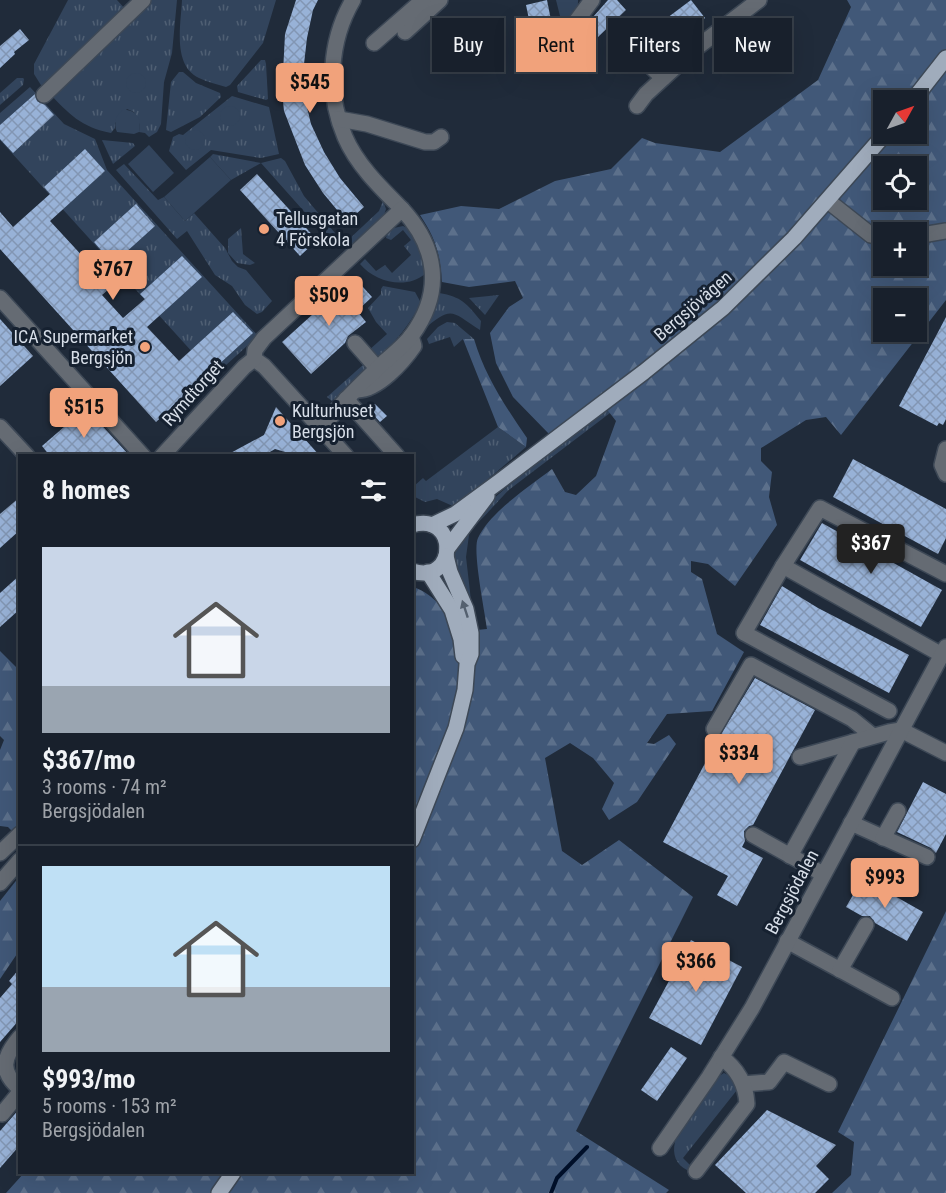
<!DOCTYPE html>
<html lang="en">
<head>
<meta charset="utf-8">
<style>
	:root { --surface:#18202c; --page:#252d38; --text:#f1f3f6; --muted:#9fa3a9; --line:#363e48; --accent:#f1a27b }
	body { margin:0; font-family:"Roboto Condensed",sans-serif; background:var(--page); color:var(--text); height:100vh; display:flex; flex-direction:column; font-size:22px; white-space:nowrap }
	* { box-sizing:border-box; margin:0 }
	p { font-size:20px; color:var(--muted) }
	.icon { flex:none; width:33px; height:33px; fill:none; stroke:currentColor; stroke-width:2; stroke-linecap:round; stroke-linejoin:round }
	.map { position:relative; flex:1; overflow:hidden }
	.drawer { position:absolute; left:18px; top:454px; width:396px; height:720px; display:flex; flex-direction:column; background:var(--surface); border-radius:0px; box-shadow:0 6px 24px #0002,0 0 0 2px var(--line) }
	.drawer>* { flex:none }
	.hud { position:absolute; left:432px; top:18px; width:423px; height:54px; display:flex; gap:12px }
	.needle { width:39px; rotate:50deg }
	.fabs { position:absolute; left:873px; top:90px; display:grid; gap:12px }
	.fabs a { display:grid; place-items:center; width:54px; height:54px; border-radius:0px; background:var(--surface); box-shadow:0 6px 24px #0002,0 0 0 2px var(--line); font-size:30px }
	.price { position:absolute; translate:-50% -51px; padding:0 14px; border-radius:6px; background:var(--accent); color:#111; font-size:20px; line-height:39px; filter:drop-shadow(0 2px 3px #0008) }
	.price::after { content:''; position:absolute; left:50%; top:36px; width:18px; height:14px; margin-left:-9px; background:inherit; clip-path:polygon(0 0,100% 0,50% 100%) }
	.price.active { background:#222; color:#fff }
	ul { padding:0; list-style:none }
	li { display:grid; align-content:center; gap:12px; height:318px; padding:0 24px }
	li+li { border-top:2px solid var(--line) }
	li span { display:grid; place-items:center; height:186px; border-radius:0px; color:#555 }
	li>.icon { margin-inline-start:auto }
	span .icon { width:108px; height:108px; fill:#fffc; stroke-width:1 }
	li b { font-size:26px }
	h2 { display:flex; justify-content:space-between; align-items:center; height:72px; padding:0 24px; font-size:26px }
	.chip { padding:0 21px; border-radius:0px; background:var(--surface); box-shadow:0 6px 24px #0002,0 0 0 2px var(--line); font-size:21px; line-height:54px }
	.chip.active { background:var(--accent); color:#111 }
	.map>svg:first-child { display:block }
</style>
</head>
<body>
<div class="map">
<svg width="946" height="1193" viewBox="0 0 946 1193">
	<defs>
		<pattern id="grass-tufts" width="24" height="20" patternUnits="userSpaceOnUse" patternTransform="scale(1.5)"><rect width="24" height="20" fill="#32445c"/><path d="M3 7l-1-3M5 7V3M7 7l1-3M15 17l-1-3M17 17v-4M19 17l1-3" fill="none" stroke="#4f5f73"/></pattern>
		<pattern id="forest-firs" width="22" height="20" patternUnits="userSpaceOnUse" patternTransform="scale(1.5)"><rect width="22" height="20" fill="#415878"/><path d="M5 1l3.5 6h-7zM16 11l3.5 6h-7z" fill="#5c708b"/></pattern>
		<pattern id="building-cross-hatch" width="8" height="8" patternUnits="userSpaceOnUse" patternTransform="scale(1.5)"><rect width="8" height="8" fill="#98b2d7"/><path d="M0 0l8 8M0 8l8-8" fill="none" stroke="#8296b3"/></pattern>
	</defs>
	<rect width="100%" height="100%" fill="#202b3a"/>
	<g fill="url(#grass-tufts)">
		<path d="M68,0H117L126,10L44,90L34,74V64Z"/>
		<path d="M147,0H177L172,53L164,82L161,124L157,132L149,137L145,133L139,132L140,125L134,112L127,109L115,123V128L111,133C81,127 69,114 49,93Z"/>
		<path d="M182,0H276L263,43L230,85L226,87C217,84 207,82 199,78C172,65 181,24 182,0Z"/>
		<path d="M556,0H578L577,32L568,40H566Z"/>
		<path d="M261,60H265L266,64L268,99L266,100L238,92L237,86Z"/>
		<path d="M179,72H183L196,83L220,93L221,97L200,117L171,132L166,130L171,82Z"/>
		<path d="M17,78H23L24,79L23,85L0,105V93Z"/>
		<path d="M30,87L64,124L95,139L107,170L258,336L214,376L0,140V113Z"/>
		<path d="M232,96L269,107L279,154L261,158L211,150L186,170L169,151L173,137L179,134L183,135Z"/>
		<path d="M102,140L133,143L135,146L113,164Z"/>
		<path d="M213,154L261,163L281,158L285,161L304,196L340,239L334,245L261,163L231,180L210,157Z"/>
		<path d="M124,164L158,200L164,197L185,221L194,213L225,248L232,261L238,267L246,270L272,301L262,312L257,314L245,305L232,286L215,275L187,231L177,239L116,170Z"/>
		<path d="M383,201L386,209L384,215L347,248L346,242L379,211Z"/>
		<path d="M403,226C421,232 422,258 425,274C406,290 375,282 360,264L365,259L376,271L385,265L392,273L411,255L404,246L411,240L403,230L391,240L386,238L387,234L394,228Z"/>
		<path d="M241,228L243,254L255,263L250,265L237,263L228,253V239Z"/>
		<path d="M383,286L415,292L421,303C409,325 396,342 377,359L368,351L387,334L376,322L368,308L381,294V289Z"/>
		<path d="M439,293C462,297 466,303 481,321L480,330C451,311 452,305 423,330L436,304Z"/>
		<path d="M499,295L485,315L469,298Z"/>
		<path d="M447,322L455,323L474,339H463L454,347L450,337L429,344L427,339L438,327Z"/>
		<path d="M679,354L639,391L510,489C502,496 478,525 472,527L493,499L514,481Z"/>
		<path d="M364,364L365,370L332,401L327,397Z"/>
		<path d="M498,427L526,447L455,507L437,499L425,502L413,496V487L423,478L426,481Z"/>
		<path d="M466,531L469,535L466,557L473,618L453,560L458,544Z"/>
		<path d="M724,1073L734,1078L737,1090L683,1158L690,1165L687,1170C676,1165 672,1154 675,1142C678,1127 708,1091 719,1076Z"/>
	</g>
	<g fill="url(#forest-firs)" fill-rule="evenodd">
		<path d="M847,0H946V300L841,435L826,417L806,420L761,448V461L772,472L769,497L777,525L735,586L708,564L691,561V572L702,579L717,634L744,652L712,711L667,714L647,743L654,744L669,735L676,744L637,802L609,820L602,809L614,783L593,758L570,743L545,758L562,851L582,865L619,840L693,897L576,1131L669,1190L666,1193H6L24,1173H412L413,587C436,595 445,611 457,632L487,629C485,612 472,550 478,538C491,511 529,487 552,469L565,492L576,495L596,476L616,421L598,398L550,435L513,397L496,363L490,333L509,307L523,298L515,281L469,287L442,282C440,254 436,239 420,215L461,206L499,209L555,181L611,169L642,138L655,143L720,152L818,80L851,7ZM884,100H916V134H884ZM884,166H916V200H884ZM884,232H916V266H884ZM884,298H916V332H884Z"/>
		<path d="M463,339H474C485,376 505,406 527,438L526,447L498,427Z"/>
		<path d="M0,651L19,670V838L8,827L0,826V750L4,740L0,736Z"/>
		<path d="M19,877V951L0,979V901Z"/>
		<path d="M946,911V1193H832L851,1175L854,1142L838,1132Z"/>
	</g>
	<g fill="#32445c">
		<circle cx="136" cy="83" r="10"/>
		<circle cx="230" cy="116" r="10"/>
		<path d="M123,110C137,109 142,120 139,132L134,134L117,132C113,124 116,114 123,110Z"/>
		<circle cx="195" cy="140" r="10"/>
		<path d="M149,145L174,173L153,192L128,164Z"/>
		<path d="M210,157L231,180L185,221L164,197Z"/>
	</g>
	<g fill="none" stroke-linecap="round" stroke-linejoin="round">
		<path stroke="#000f29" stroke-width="4" d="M551,1193L557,1178L587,1147"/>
	</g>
	<g fill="url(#building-cross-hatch)">
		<path d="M296,0H318L313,10L307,38L304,64V95L311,124L324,152L340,178L364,207L347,222L323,193L305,165L284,111L282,92L285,34Z"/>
		<path d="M547,0L555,40L534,44L526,5Z"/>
		<path d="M608,0H617L626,10L596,39L594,33L586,25Z"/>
		<path d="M691,0L705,18L657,54L643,36Z"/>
		<path d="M20,29L29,40L14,52L15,54L0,68V46Z"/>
		<path d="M35,94L37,101L45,105L54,115L13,153L0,139V125Z"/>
		<path d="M85,149L105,171L50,221L111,287L102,295L123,318L145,299L140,294L182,256L202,277L147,327L179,361L233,312L253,333L156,422L0,249V212L13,227L50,194L44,187Z"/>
		<path d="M257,174L317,240L300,256L240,190Z"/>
		<path d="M136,204L155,226L113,264L94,242Z"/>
		<path d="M354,277L372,297L357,311L366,322L348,336L345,343L311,374L282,342Z"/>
		<path d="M946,317V419L943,425L939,423L937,426L899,406Z"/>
		<path d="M0,319L33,356L0,386Z"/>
		<path d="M375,404L387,416L380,422L369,410Z"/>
		<path d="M276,407L320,456H287L285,452L275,449L263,456H225L264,435Z"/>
		<path d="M86,408L129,455V456H50L42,446Z"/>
		<path d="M853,459L946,509V538L938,554L833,497Z"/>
		<path d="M20,497V530L0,548V514Z"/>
		<path d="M822,523L942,590L921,627L800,560Z"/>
		<path d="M20,575V609L0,627V593Z"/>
		<path d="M782,586L818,608L909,655L889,693L760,625Z"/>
		<path d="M755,678L815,710L753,825L749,826L744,831L745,841L742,847L763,858L737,906L717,895L728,876L663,842L719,737Z"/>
		<path d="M923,782L946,794V834L936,853L931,848L897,832Z"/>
		<path d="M863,878L923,912L907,941L875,923L870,916H862L846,907Z"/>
		<path d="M691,940L742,967L701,1045L649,1018Z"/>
		<path d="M20,968V1019L0,1042V998L12,984L9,981Z"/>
		<path d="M671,1047L687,1058L657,1101L641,1090Z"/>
		<path d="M20,1108V1145L0,1168V1131Z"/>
		<path d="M767,1110L836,1145L816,1166L829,1179L815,1193H746L715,1165Z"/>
	</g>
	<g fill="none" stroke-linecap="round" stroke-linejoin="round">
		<defs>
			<g id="minor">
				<path d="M353,0C329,41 326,93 345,137C357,165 381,188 402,209"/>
				<path d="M405,32L440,0"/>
				<path d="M374,43L423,0"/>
				<path d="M537,53C542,52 547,50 552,50C568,50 576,57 586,39L576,28L575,23L592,0"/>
				<path d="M633,60L643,59L663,78"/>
				<path d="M44,95L143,0"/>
				<path d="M637,106L646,94L695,49L759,0"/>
				<path d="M339,119L367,124L425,142H434L441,137"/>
				<path d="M828,201L871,235L884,238"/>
				<path d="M916,236L946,231"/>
				<path d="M0,298L143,456"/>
				<path d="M355,343L377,368"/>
				<path d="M254,359L264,366L346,456"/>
				<path d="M358,390C378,390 403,362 414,346L411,336"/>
				<path d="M346,399L397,456"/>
				<path d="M0,427L27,456"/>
				<path d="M946,449L942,465L946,474"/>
				<path d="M162,456L244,367L254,359L255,350L264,338L402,209C437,247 444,291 412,335C404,346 392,355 382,364C360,385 339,405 322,428"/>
				<path d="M783,566L942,655"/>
				<path d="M889,711L744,633L783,566L820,508L946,574"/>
				<path d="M714,729L751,665L852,719L873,736"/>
				<path d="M800,757L889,732L901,730L946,753"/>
				<path d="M851,823L927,857"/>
				<path d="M753,835L823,874"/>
				<path d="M883,838L898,811"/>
				<path d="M0,853L20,834"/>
				<path d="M790,856L853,742"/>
				<path d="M0,883L20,860"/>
				<path d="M787,941L892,998"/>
				<path d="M840,970L866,925"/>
				<path d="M20,1037C2,1058 0,1072 20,1089"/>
				<path d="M743,1084L769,1082L784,1062L829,1084"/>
				<path d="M2,1114L20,1092"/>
				<path d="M660,1148L709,1077L752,1008L946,647"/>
				<path d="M696,1171L747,1104C746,1085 738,1069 721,1057"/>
			</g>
			<g id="major">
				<path d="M913,100L946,58"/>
				<path d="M412,525C459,511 458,586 412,571"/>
				<path d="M432,525L455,514L500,481L644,372L723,308L794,238L885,134"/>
				<path d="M447,549L487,496"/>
				<path d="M428,572L452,610L461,639L463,656"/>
				<path d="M412,840L456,728L465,690L467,664L471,654V633L466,609L450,572L446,556"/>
				<path d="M219,1193L233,1173"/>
			</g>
		</defs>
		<use href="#minor" stroke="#3d4856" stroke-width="18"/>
		<use href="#major" stroke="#3d4856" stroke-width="18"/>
		<use href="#minor" stroke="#656b73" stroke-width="15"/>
		<use href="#major" stroke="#a0acbc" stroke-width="15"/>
	</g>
	<defs><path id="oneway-solid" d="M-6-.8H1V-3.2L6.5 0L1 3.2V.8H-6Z" transform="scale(1.5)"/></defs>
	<use fill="#54606f" href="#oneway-solid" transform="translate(465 609) rotate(-108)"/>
	<g fill="#f1a27b" stroke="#162130" stroke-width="2">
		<circle cx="264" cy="229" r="6"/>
		<circle cx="145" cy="347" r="6"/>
		<circle cx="280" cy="421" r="6"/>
	</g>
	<g text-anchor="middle" stroke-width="6" stroke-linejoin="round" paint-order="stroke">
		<g font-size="18" fill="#d7dee8" stroke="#162130" text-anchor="start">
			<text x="276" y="225">Tellusgatan<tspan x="276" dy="21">4 Förskola</tspan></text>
			<text x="133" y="343" text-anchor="end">ICA Supermarket<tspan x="133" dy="21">Bergsjön</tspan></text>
			<text x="292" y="417">Kulturhuset<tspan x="292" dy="21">Bergsjön</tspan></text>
		</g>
		<g font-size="18" fill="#d7dee8" stroke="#162130">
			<text transform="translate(693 306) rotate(-41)" y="6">Bergsjövägen</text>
			<text transform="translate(193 393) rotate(-48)" y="6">Rymdtorget</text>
			<text transform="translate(792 892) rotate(-62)" y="6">Bergsjödalen</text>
		</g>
	</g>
</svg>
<div class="fabs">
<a><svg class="needle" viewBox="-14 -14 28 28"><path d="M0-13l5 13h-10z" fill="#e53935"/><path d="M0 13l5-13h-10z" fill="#9fa3a9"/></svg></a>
<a><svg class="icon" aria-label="locate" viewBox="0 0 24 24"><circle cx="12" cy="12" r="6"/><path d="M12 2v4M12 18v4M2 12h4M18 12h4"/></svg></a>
<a>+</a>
<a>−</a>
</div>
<b class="price" style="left:310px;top:114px">$545</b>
<b class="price" style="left:113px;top:301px">$767</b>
<b class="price" style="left:329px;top:327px">$509</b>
<b class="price" style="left:84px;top:439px">$515</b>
<b class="price active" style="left:871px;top:575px">$367</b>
<b class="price" style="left:739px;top:785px">$334</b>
<b class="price" style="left:885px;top:909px">$993</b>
<b class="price" style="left:696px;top:993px">$366</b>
<div class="hud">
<a class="chip">Buy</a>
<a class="chip active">Rent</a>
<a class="chip">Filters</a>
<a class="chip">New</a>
</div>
<section class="drawer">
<h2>8 homes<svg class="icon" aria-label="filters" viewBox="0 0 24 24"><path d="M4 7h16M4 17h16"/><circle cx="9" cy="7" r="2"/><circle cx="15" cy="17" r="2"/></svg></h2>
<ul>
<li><span style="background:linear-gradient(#c9d6e8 75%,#9aa5b1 0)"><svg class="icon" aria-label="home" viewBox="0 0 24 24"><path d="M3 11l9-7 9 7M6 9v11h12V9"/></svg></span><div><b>$367/mo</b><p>3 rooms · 74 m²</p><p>Bergsjödalen</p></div></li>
<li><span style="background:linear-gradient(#bfe0f5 65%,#9aa5b1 0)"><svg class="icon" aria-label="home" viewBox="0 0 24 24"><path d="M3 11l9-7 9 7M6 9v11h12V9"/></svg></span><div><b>$993/mo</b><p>5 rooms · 153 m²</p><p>Bergsjödalen</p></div></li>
</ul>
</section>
</div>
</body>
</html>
